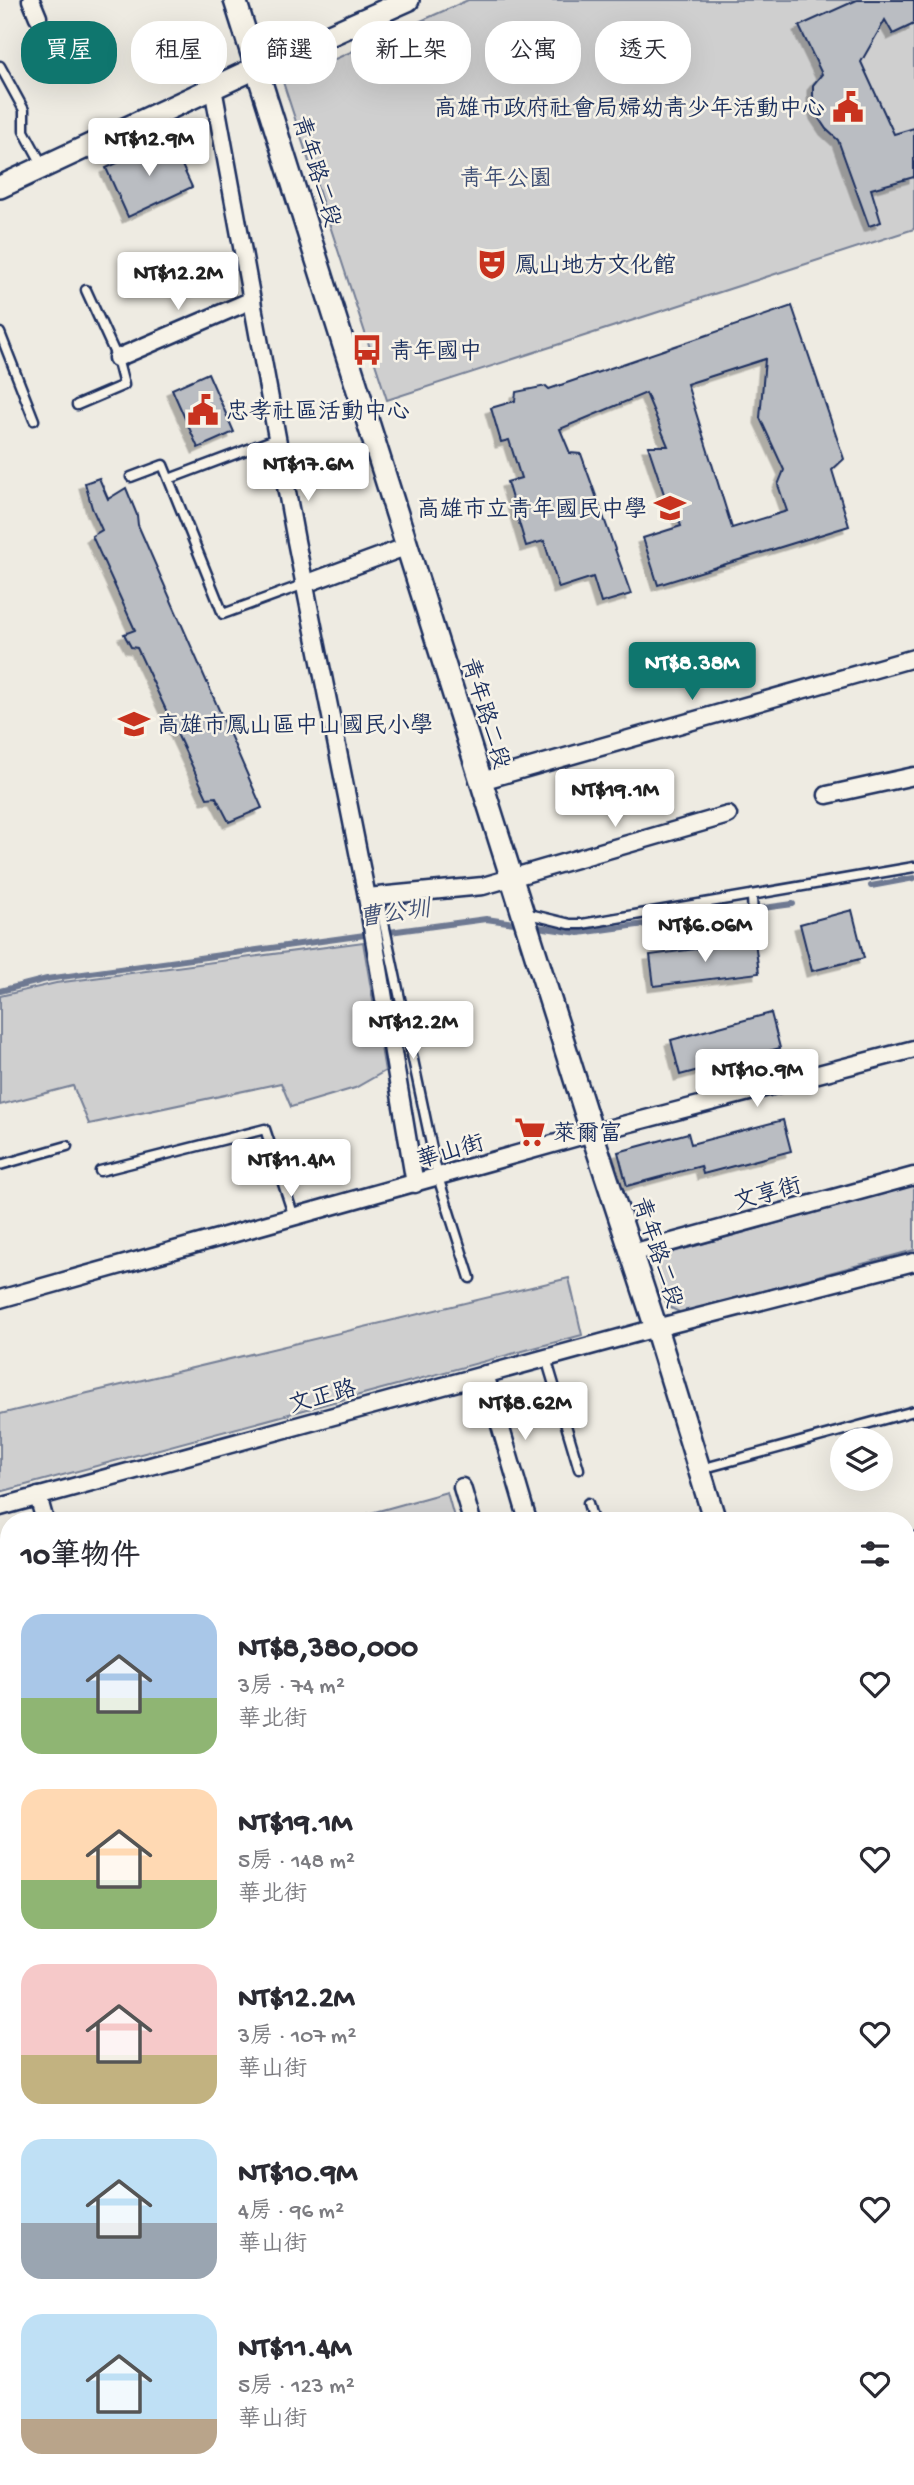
<!DOCTYPE html>
<html lang="zh-TW">
<head>
<meta charset="utf-8">
<style>
	:root { --surface:#fff; --page:#f7f7f7; --text:#2b2b33; --muted:#7c7c81; --accent:#0f766e }
	body { margin:0; font-family:"Gochi Hand","LXGW WenKai TC",sans-serif; background:var(--page); color:var(--text); height:100vh; display:flex; flex-direction:column; font-size:26px; white-space:nowrap }
	* { box-sizing:border-box; margin:0 }
	p { font-size:23px; color:var(--muted) }
	.icon { flex:none; width:38px; height:38px; fill:none; stroke:currentColor; stroke-width:2; stroke-linecap:round; stroke-linejoin:round }
	.map { position:relative; flex:1; overflow:hidden }
	.drawer { position:absolute; left:0px; top:1512px; width:915px; height:973px; display:flex; flex-direction:column; background:var(--surface); border-radius:28px 28px 0 0; box-shadow:0 7px 28px #0002 }
	.drawer>* { flex:none }
	.guide { position:absolute; left:21px; top:21px; width:873px; height:63px; display:flex; gap:14px }
	.tools { position:absolute; left:830px; top:1428px; display:grid; gap:14px }
	.tools a { display:grid; place-items:center; width:63px; height:63px; border-radius:50%; background:var(--surface); box-shadow:0 7px 28px #0002; font-size:35px }
	.price { position:absolute; translate:-50% -60px; padding:0 16px; border-radius:7px; background:#fff; color:#222; font-size:23px; line-height:46px; filter:drop-shadow(0 2px 4px #0008) }
	.price::after { content:''; position:absolute; left:50%; top:42px; width:21px; height:16px; margin-left:-10px; background:inherit; clip-path:polygon(0 0,100% 0,50% 100%) }
	.price.on { background:var(--accent); color:#fff }
	ul { padding:0; list-style:none }
	li { display:flex; align-items:center; gap:21px; height:175px; padding:0 21px }
	li span { display:grid; place-items:center; flex:none; width:196px; height:140px; border-radius:21px; color:#555 }
	li>.icon { margin-inline-start:auto }
	span .icon { width:84px; height:84px; fill:#fffc; stroke-width:1 }
	li b { font-size:30px }
	h2 { display:flex; justify-content:space-between; align-items:center; height:84px; padding:0 21px; font-size:30px }
	.tag { padding:0 24px; border-radius:28px; background:var(--surface); box-shadow:0 7px 28px #0002; font-size:24px; line-height:63px }
	.tag.on { background:var(--accent); color:#fff }
	.map>svg:first-child { display:block }
</style>
</head>
<body>
<div class="map">
<svg width="914" height="2485" viewBox="0 0 914 2485">
	<defs>
		<filter id="shadow"><feDropShadow dx="-5.5" dy="5.5" stdDeviation="0" flood-color="#0004"/></filter>
	</defs>
	<rect width="100%" height="100%" fill="#eeebe2"/>
	<filter id="ink" filterUnits="userSpaceOnUse"><feTurbulence type="fractalNoise" baseFrequency=".0143" numOctaves="2"/><feDisplacementMap in="SourceGraphic" scale="14" xChannelSelector="R" yChannelSelector="G"/><feConvolveMatrix kernelMatrix="1 2 1 2 8 2 1 2 1" color-interpolation-filters="sRGB"/></filter>
	<g filter="url(#ink)">
		<g fill="#cfcfcf" stroke="#757f96" stroke-width="2">
			<path d="M468,0H914V229L387,400L283,82Z"/>
			<path d="M363,942L385,1071L355,1088L291,1107L281,1083L89,1124L73,1086L0,1105V996L56,983Z"/>
			<path d="M914,1185V1250L681,1313L667,1306L655,1263L666,1254Z"/>
			<path d="M569,1278L582,1335L0,1492V1414Z"/>
			<path d="M447,1492L455,1521H342Z"/>
			<path d="M167,2476H323L325,2485H138Z"/>
		</g>
		<g fill="none" stroke-linecap="round" stroke-linejoin="round">
			<g stroke="#6e7992" stroke-width="6">
				<path d="M871,886L914,878"/>
				<path d="M531,926L579,933L793,904"/>
				<path d="M382,933L486,919L521,924"/>
				<path d="M0,991L47,979L372,934"/>
			</g>
		</g>
		<g fill="#babdc2" stroke="#1b2f5e" stroke-width="2" fill-rule="evenodd" filter="url(#shadow)">
			<path d="M857,0H914V24L893,34L885,20L861,62L894,134L914,128V177L871,189L881,222L869,226L838,140L826,129L816,114L813,100V85L822,74L799,26Z"/>
			<path d="M170,139L192,187L128,217L106,168Z"/>
			<path d="M792,306L844,459L832,470L849,526L658,585L643,538L681,526L671,495L665,497L648,446H668L646,393L560,429L570,453L581,454L631,594L601,603L593,577L559,588L544,541L526,546L507,482L521,478L509,440L501,442L491,408L515,401L516,392L546,386L549,389ZM765,359L760,418L784,470L778,485L787,511L732,528L687,384Z"/>
			<path d="M208,373L234,432L198,448L172,389Z"/>
			<path d="M99,478L108,499L126,488L137,515L138,525L262,808L229,822L216,797L207,798L137,648L131,647L124,634L135,630L92,536L102,530L92,508L85,483Z"/>
			<path d="M852,910L864,958L812,971L800,924Z"/>
			<path d="M755,941L759,973L654,986L650,955Z"/>
			<path d="M771,1013L780,1048L680,1075L671,1040Z"/>
			<path d="M783,1120L791,1151L703,1174L701,1166L627,1186L618,1152L688,1133L691,1144Z"/>
		</g>
		<g fill="none" stroke-linecap="round" stroke-linejoin="round">
			<defs>
				<g id="service">
					<path d="M0,66L24,110V131L42,164"/>
					<path d="M0,333L34,420"/>
					<path d="M77,405L124,385L117,358L86,290"/>
					<path d="M131,477L163,465L223,614L305,584"/>
					<path d="M169,479L278,438"/>
					<path d="M378,895L438,1177L470,1278"/>
					<path d="M752,895L753,922"/>
					<path d="M525,913L570,924H582L914,867"/>
					<path d="M0,1165L67,1146"/>
					<path d="M100,1171L265,1129L294,1217"/>
					<path d="M546,1358L579,1469"/>
					<path d="M701,1469L914,1411"/>
					<path d="M588,1503L593,1521"/>
					<path d="M0,1687L9,1685"/>
					<path d="M0,1976L9,1974"/>
				</g>
				<g id="minor">
					<path d="M31,0L38,17"/>
					<path d="M213,88L296,541L367,897L415,1184"/>
					<path d="M117,358L252,300"/>
					<path d="M305,584L408,546"/>
					<path d="M481,781L914,658"/>
					<path d="M827,795L914,776"/>
					<path d="M367,897L483,886L728,815"/>
					<path d="M632,1253L914,1176"/>
					<path d="M0,1299L592,1133L914,1049"/>
					<path d="M485,1374L528,1521"/>
					<path d="M462,1487L472,1521"/>
					<path d="M38,1496L45,1521"/>
					<path d="M0,1507L656,1328L914,1262"/>
					<path d="M906,1543L914,1541"/>
					<path d="M906,1704L914,1702"/>
					<path d="M0,1795L9,1793"/>
					<path d="M906,1836L914,1834"/>
					<path d="M906,2064L914,2061"/>
					<path d="M0,2084L9,2082"/>
					<path d="M434,2476L437,2485"/>
					<path d="M548,2476L551,2485"/>
					<path d="M756,2476L759,2485"/>
				</g>
				<g id="tertiary">
					<path d="M235,0L592,1133L656,1328L715,1521"/>
					<path d="M0,187L258,67L408,0"/>
					<path d="M906,2140L914,2163"/>
				</g>
			</defs>
			<use href="#service" stroke="#1b2f5e" stroke-width="13"/>
			<use href="#minor" stroke="#1b2f5e" stroke-width="21"/>
			<use href="#tertiary" stroke="#1b2f5e" stroke-width="26"/>
			<use href="#service" stroke="#f7f3e8" stroke-width="8"/>
			<use href="#minor" stroke="#f7f3e8" stroke-width="16"/>
			<use href="#tertiary" stroke="#f7f3e8" stroke-width="21"/>
		</g>
	</g>
	<defs>
		<symbol id="civic-bare" viewBox="-9 -9 18 18"><path d="M-.6-6.5H3V-4.5H.6V-3L4-1V1h2V6H-6V1h2V-1L-.6-3ZM-1.2 2.5V6h2.4V2.5Z" fill="#c8321e" stroke="#f7f3e8" stroke-width="2.5" paint-order="stroke"/></symbol>
		<symbol id="theatre-bare" viewBox="-9 -9 18 18"><path d="M-5-5.5Q0-4 5-5.5V0Q5 5 0 6Q-5 5-5 0ZM-3.3-2.5H-1v1.5H-3.3ZM1-2.5H3.3v1.5H1ZM-2.8 1Q0 5.5 2.8 1Z" fill="#c8321e" stroke="#f7f3e8" stroke-width="2.5" paint-order="stroke"/></symbol>
		<symbol id="bus-bare" viewBox="-9 -9 18 18"><path d="M-5-6H5V4H4V6H2V4H-2V6H-4V4H-5ZM-3.5-4V0h7V-4ZM-3.5 1.2v1.5H-2V1.2ZM2 1.2v1.5H3.5V1.2Z" fill="#c8321e" stroke="#f7f3e8" stroke-width="2.5" paint-order="stroke"/></symbol>
		<symbol id="school-bare" viewBox="-9 -9 18 18"><path d="M0-5L7-2L0 1L-7-2ZM-4 1L0 2.5L4 1V4Q0 6-4 4Z" fill="#c8321e" stroke="#f7f3e8" stroke-width="2.5" paint-order="stroke"/></symbol>
		<symbol id="supermarket-bare" viewBox="-9 -9 18 18"><path d="M-6-5.5h2.5l.6 2H6L4.5 2H-2.5L-4.4-4H-6ZM-1.5 3.2a1.3 1.3 0 1 0 .1 0ZM3 3.2a1.3 1.3 0 1 0 .1 0Z" fill="#c8321e" stroke="#f7f3e8" stroke-width="2.5" paint-order="stroke"/></symbol>
	</defs>
	<g fill-rule="evenodd">
		<use href="#civic-bare" x="826" y="85" width="44" height="44"/>
		<use href="#theatre-bare" x="470" y="242" width="44" height="44"/>
		<use href="#bus-bare" x="345" y="328" width="44" height="44"/>
		<use href="#civic-bare" x="181" y="388" width="44" height="44"/>
		<use href="#school-bare" x="648" y="486" width="44" height="44"/>
		<use href="#school-bare" x="112" y="702" width="44" height="44"/>
		<use href="#supermarket-bare" x="508" y="1110" width="44" height="44"/>
	</g>
	<g text-anchor="middle" stroke-width="5" stroke-linejoin="round" paint-order="stroke">
		<g font-size="23" fill="#1b2f5e" stroke="#f7f3e8" text-anchor="start">
			<text x="825" y="115" text-anchor="end">高雄市政府社會局婦幼青少年活動中心</text>
			<text x="515" y="272">鳳山地方文化館</text>
			<text x="390" y="358">青年國中</text>
			<text x="226" y="418">忠孝社區活動中心</text>
			<text x="647" y="516" text-anchor="end">高雄市立青年國民中學</text>
			<text x="157" y="732">高雄市鳳山區中山國民小學</text>
			<text x="553" y="1140">萊爾富</text>
		</g>
		<g font-size="23" fill="#1b2f5e" stroke="#f7f3e8">
			<text transform="translate(318 171) rotate(73)" y="8">青年路二段</text>
			<text transform="translate(487 713) rotate(73)" y="8">青年路二段</text>
			<text transform="translate(450 1150) rotate(-16)" y="8">華山街</text>
			<text transform="translate(767 1192) rotate(-15)" y="8">文享街</text>
			<text transform="translate(659 1252) rotate(72)" y="8">青年路二段</text>
			<text transform="translate(322 1395) rotate(-15)" y="8">文正路</text>
		</g>
		<g font-size="23" fill="#3f4f75" stroke="#f7f3e8">
			<text x="506" y="185">青年公園</text>
		</g>
		<g font-size="24" font-style="italic" fill="#455478" stroke="#f7f3e8">
			<text transform="translate(394 912) rotate(-8)" y="8">曹公圳</text>
		</g>
	</g>
</svg>
<div class="tools">
<a><svg class="icon" aria-label="layers" viewBox="0 0 24 24"><path d="M12 4l9 5-9 5-9-5zM3 14l9 5 9-5"/></svg></a>
</div>
<b class="price" style="left:149px;top:178px">NT$12.9M</b>
<b class="price" style="left:178px;top:312px">NT$12.2M</b>
<b class="price" style="left:308px;top:503px">NT$17.6M</b>
<b class="price on" style="left:692px;top:702px">NT$8.38M</b>
<b class="price" style="left:615px;top:829px">NT$19.1M</b>
<b class="price" style="left:705px;top:964px">NT$6.06M</b>
<b class="price" style="left:413px;top:1061px">NT$12.2M</b>
<b class="price" style="left:757px;top:1109px">NT$10.9M</b>
<b class="price" style="left:291px;top:1199px">NT$11.4M</b>
<b class="price" style="left:525px;top:1442px">NT$8.62M</b>
<div class="guide">
<a class="tag on">買屋</a>
<a class="tag">租屋</a>
<a class="tag">篩選</a>
<a class="tag">新上架</a>
<a class="tag">公寓</a>
<a class="tag">透天</a>
</div>
<section class="drawer">
<h2>10筆物件<svg class="icon" aria-label="filters" viewBox="0 0 24 24"><path d="M4 7h16M4 17h16"/><circle cx="9" cy="7" r="2"/><circle cx="15" cy="17" r="2"/></svg></h2>
<ul>
<li><span style="background:linear-gradient(#a9c7e8 60%,#8fb573 0)"><svg class="icon" aria-label="home" viewBox="0 0 24 24"><path d="M3 11l9-7 9 7M6 9v11h12V9"/></svg></span><div><b>NT$8,380,000</b><p>3房 · 74 m²</p><p>華北街</p></div><svg class="icon" aria-label="heart" viewBox="0 0 24 24"><path d="M12 20l-8-8c-3-5 5-10 8-4 3-6 11-1 8 4z"/></svg></li>
<li><span style="background:linear-gradient(#ffd9b3 65%,#8fb573 0)"><svg class="icon" aria-label="home" viewBox="0 0 24 24"><path d="M3 11l9-7 9 7M6 9v11h12V9"/></svg></span><div><b>NT$19.1M</b><p>5房 · 148 m²</p><p>華北街</p></div><svg class="icon" aria-label="heart" viewBox="0 0 24 24"><path d="M12 20l-8-8c-3-5 5-10 8-4 3-6 11-1 8 4z"/></svg></li>
<li><span style="background:linear-gradient(#f6c9c9 65%,#c2b280 0)"><svg class="icon" aria-label="home" viewBox="0 0 24 24"><path d="M3 11l9-7 9 7M6 9v11h12V9"/></svg></span><div><b>NT$12.2M</b><p>3房 · 107 m²</p><p>華山街</p></div><svg class="icon" aria-label="heart" viewBox="0 0 24 24"><path d="M12 20l-8-8c-3-5 5-10 8-4 3-6 11-1 8 4z"/></svg></li>
<li><span style="background:linear-gradient(#bfe0f5 60%,#9aa5b1 0)"><svg class="icon" aria-label="home" viewBox="0 0 24 24"><path d="M3 11l9-7 9 7M6 9v11h12V9"/></svg></span><div><b>NT$10.9M</b><p>4房 · 96 m²</p><p>華山街</p></div><svg class="icon" aria-label="heart" viewBox="0 0 24 24"><path d="M12 20l-8-8c-3-5 5-10 8-4 3-6 11-1 8 4z"/></svg></li>
<li><span style="background:linear-gradient(#bfe0f5 75%,#b9a48a 0)"><svg class="icon" aria-label="home" viewBox="0 0 24 24"><path d="M3 11l9-7 9 7M6 9v11h12V9"/></svg></span><div><b>NT$11.4M</b><p>5房 · 123 m²</p><p>華山街</p></div><svg class="icon" aria-label="heart" viewBox="0 0 24 24"><path d="M12 20l-8-8c-3-5 5-10 8-4 3-6 11-1 8 4z"/></svg></li>
</ul>
</section>
</div>
</body>
</html>
